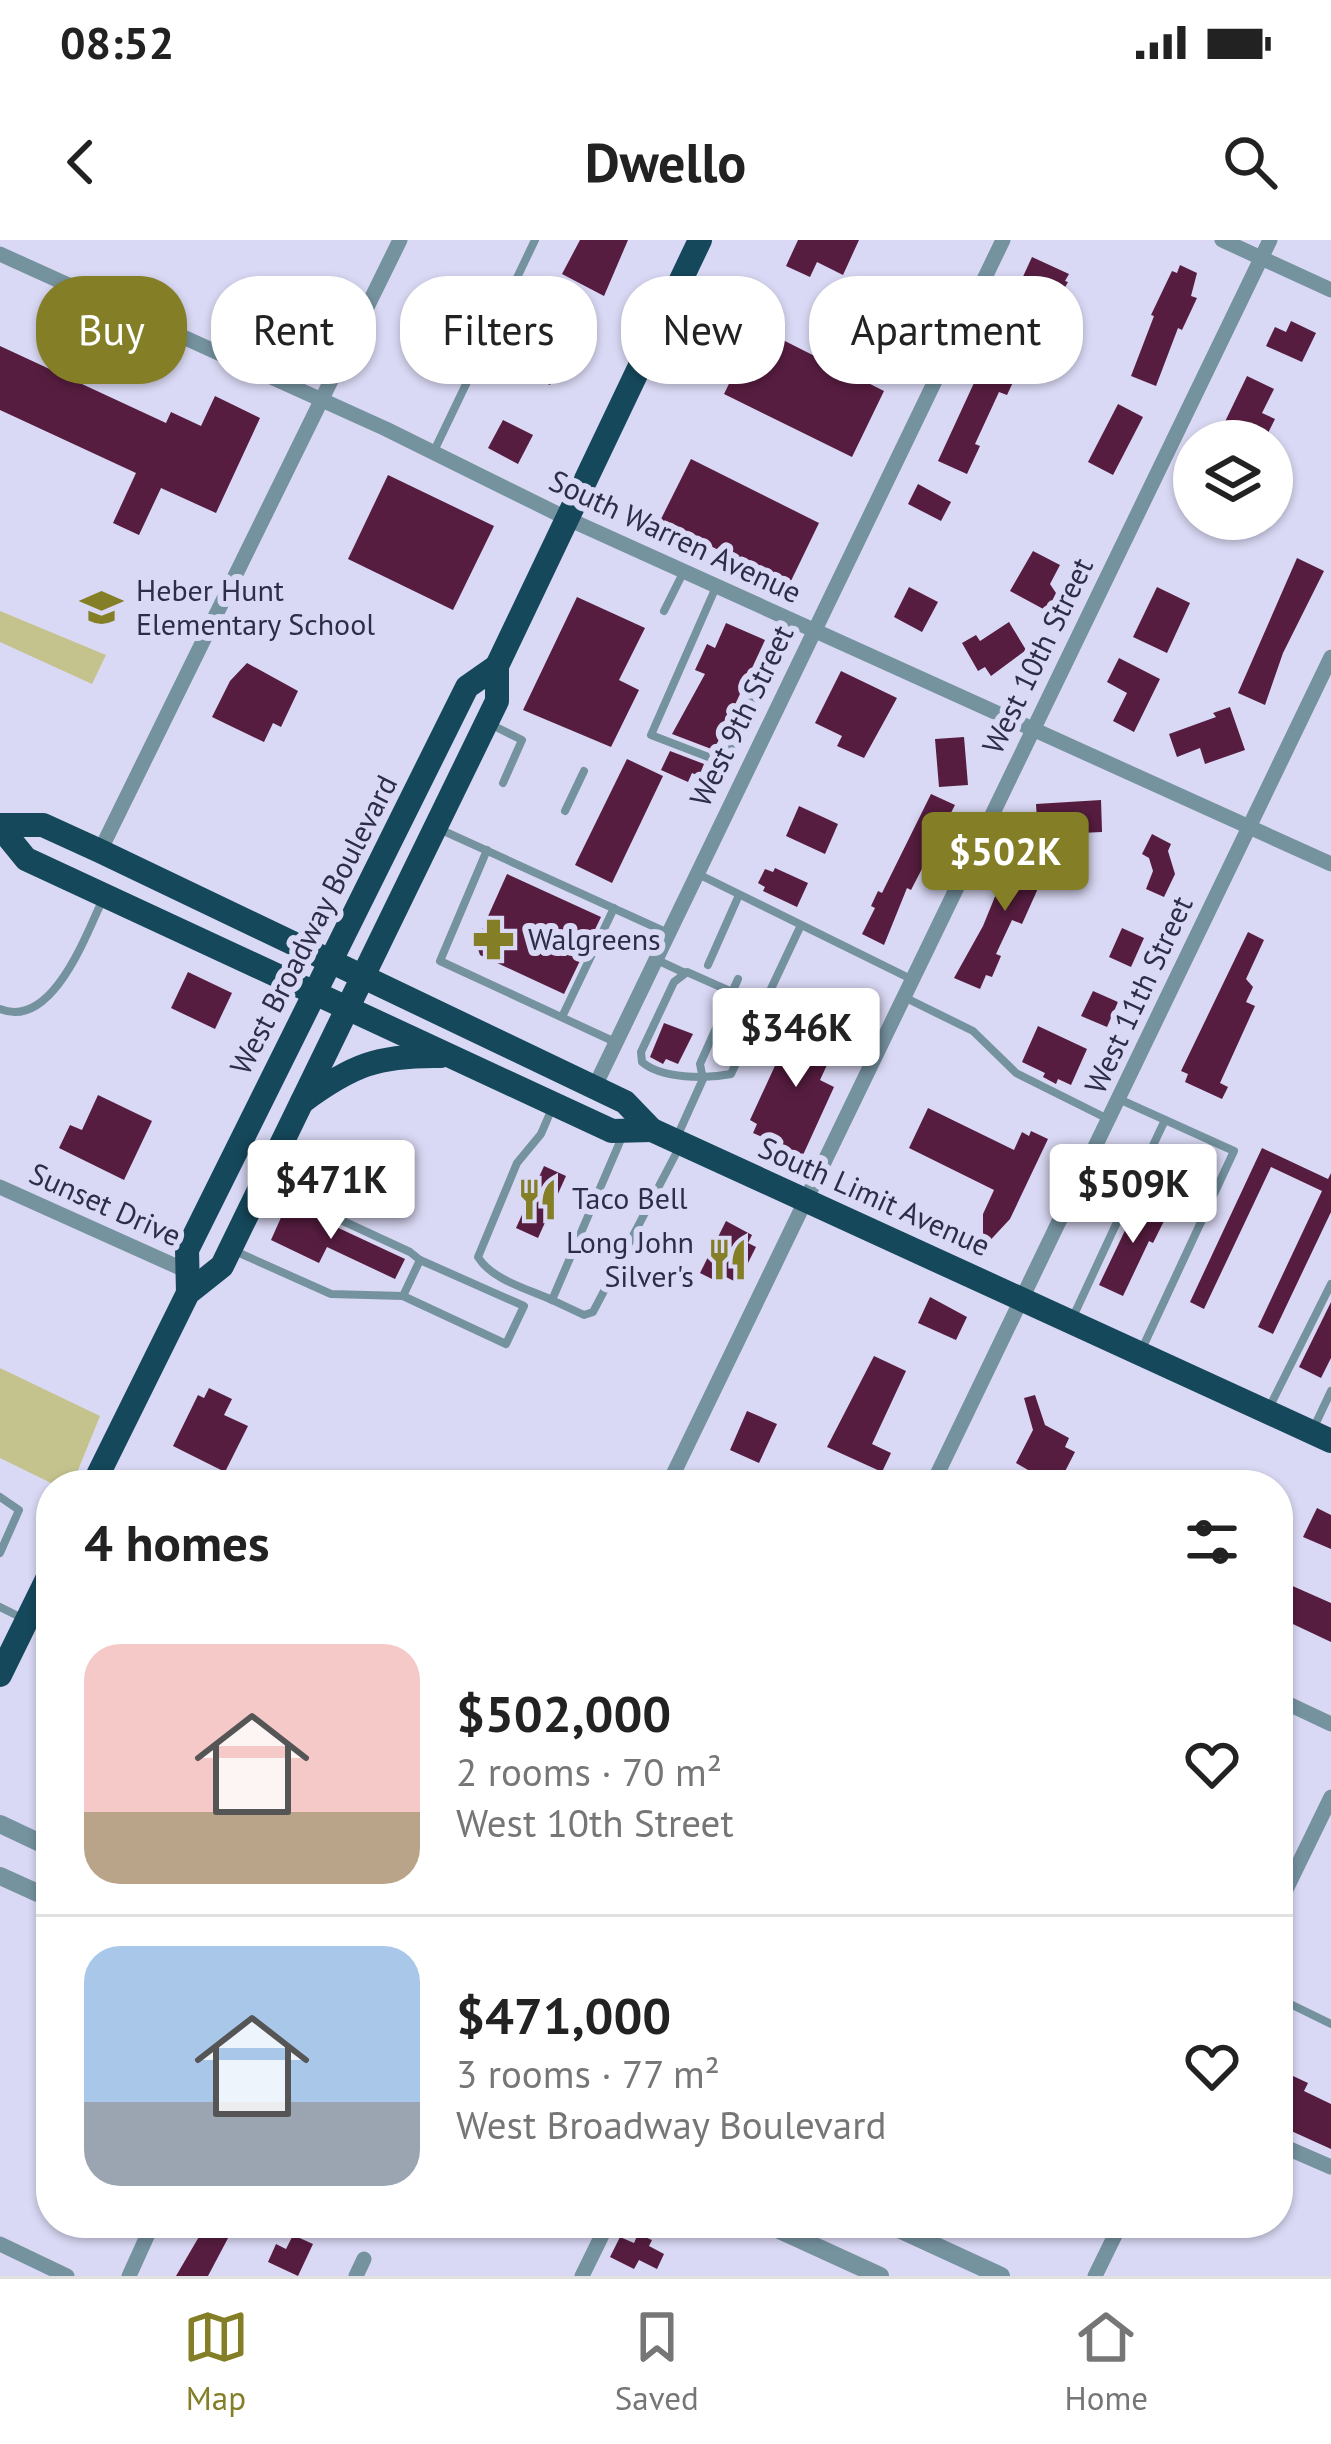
<!DOCTYPE html>
<html lang="en">
<head>
<meta charset="utf-8">
<style>
	:root { --surface:#fff; --page:#f2f2f2; --text:#222; --muted:#767676; --line:#e0e0e0; --accent:#847f27 }
	body { margin:0; font-family:"PT Sans",sans-serif; background:var(--page); color:var(--text); height:100vh; display:flex; flex-direction:column; font-size:45px; white-space:nowrap }
	* { box-sizing:border-box; margin:0 }
	p { font-size:39px; color:var(--muted) }
	.icon { flex:none; width:66px; height:66px; fill:none; stroke:currentColor; stroke-width:2; stroke-linecap:round; stroke-linejoin:round }
	.map { position:relative; flex:1; overflow:hidden }
	.side { position:absolute; left:36px; top:1230px; width:1257px; height:768px; display:flex; flex-direction:column; background:var(--surface); border-radius:48px; box-shadow:0 3px 9px #0004 }
	.side>* { flex:none }
	.guide { position:absolute; left:36px; top:36px; width:1260px; height:108px; display:flex; gap:24px }
	.fabs { position:absolute; left:1173px; top:180px; display:grid; gap:24px }
	.fabs a { display:grid; place-items:center; width:120px; height:120px; border-radius:50%; background:var(--surface); box-shadow:0 3px 9px #0004; font-size:60px }
	.price { position:absolute; translate:-50% -102px; padding:0 27px; border-radius:12px; background:#fff; color:#222; font-size:39px; line-height:78px; filter:drop-shadow(0 3px 6px #0008) }
	.price::after { content:''; position:absolute; left:50%; top:72px; width:36px; height:27px; margin-left:-18px; background:inherit; clip-path:polygon(0 0,100% 0,50% 100%) }
	.price.current { background:var(--accent); color:#fff }
	ul { padding:0; list-style:none }
	li { display:flex; align-items:center; gap:36px; height:300px; padding:0 48px }
	li+li { border-top:3px solid var(--line) }
	li span { display:grid; place-items:center; flex:none; width:336px; height:240px; border-radius:36px; color:#555 }
	li>.icon { margin-inline-start:auto }
	span .icon { width:144px; height:144px; fill:#fffc; stroke-width:1 }
	li b { font-size:51px }
	h2 { display:flex; justify-content:space-between; align-items:center; height:144px; padding:0 48px; font-size:51px }
	.tag { padding:0 42px; border-radius:48px; background:var(--surface); box-shadow:0 3px 9px #0004; font-size:42px; line-height:108px }
	.tag.current { background:var(--accent); color:#fff }
	.status { display:flex; justify-content:space-between; align-items:center; height:84px; padding:0 60px; background:var(--surface); direction:ltr }
	.status svg { height:33px; fill:currentColor }
	header { display:flex; justify-content:space-between; align-items:center; height:156px; padding:0 48px; background:var(--surface); font-size:54px; font-weight:800 }
	.menu { display:flex; justify-content:space-around; align-items:center; height:168px; border-top:3px solid var(--line); background:var(--surface); font-size:33px; color:var(--muted) }
	.menu a { display:grid; justify-items:center; gap:6px }
	.menu .current { color:var(--accent) }
	.map>svg:first-child { display:block }
</style>
</head>
<body>
<div class="status"><b>08:52</b><svg viewBox="0 0 49 12"><path d="M0 12V9h3v3zM5 12V6h3v6zM10 12V3h3v9zM15 12V0h3v12zM26 1h20v11H26zM47 4h2v5h-2z"/></svg></div>
<header><svg class="icon" aria-label="back" viewBox="0 0 24 24"><path d="M15 5l-7 7 7 7"/></svg>Dwello<svg class="icon" aria-label="search" viewBox="0 0 24 24"><circle cx="10" cy="10" r="6"/><path d="M15 15l6 6"/></svg></header>
<div class="map">
<svg width="1331" height="2036" viewBox="0 0 1331 2036">
	<rect width="100%" height="100%" fill="#dad9f5"/>
	<g fill="#c5c38d">
		<path d="M0,371L106,415L92,444L0,402Z"/>
		<path d="M0,1128L100,1176L72,1245H55L0,1218Z"/>
	</g>
	<g fill="#571d40">
		<path d="M580,0H628L604,56L562,34Z"/>
		<path d="M798,0H859L843,35L817,22L810,37L786,26Z"/>
		<path d="M1032,17L1069,34L1065,41L1068,42L1059,58L1041,49L1029,74L1047,82L1040,96L1023,88L1006,133L1015,138L1007,155L999,152L975,204L980,206L967,234L938,221Z"/>
		<path d="M1180,25L1197,33L1191,56L1197,58L1182,90L1178,88L1156,146L1131,136L1154,76L1151,75L1172,31L1177,33Z"/>
		<path d="M1291,81L1316,93L1302,122L1266,106L1275,87L1286,92Z"/>
		<path d="M521,92L540,101L544,93L567,104L562,113L573,119L562,142L553,138L550,145L526,133L529,127L508,117Z"/>
		<path d="M775,96L884,151L852,217L724,154L746,109L765,118Z"/>
		<path d="M0,106L166,183L171,172L201,186L215,156L260,178L216,273L161,248L139,295L113,283L136,233L0,170Z"/>
		<path d="M1247,136L1274,149L1262,173L1275,179L1265,199L1254,193L1250,201H1223L1226,194L1220,192Z"/>
		<path d="M1118,164L1143,177L1113,235L1088,222Z"/>
		<path d="M503,180L533,195L518,224L488,208Z"/>
		<path d="M691,219L819,283L789,345L660,281Z"/>
		<path d="M388,235L494,286L453,370L348,319Z"/>
		<path d="M918,244L951,262L941,281L908,264Z"/>
		<path d="M1033,311L1060,325L1050,344L1056,353L1047,371L1010,351Z"/>
		<path d="M1297,318L1324,331L1283,413L1265,465L1238,453Z"/>
		<path d="M909,347L938,362L922,392L894,377Z"/>
		<path d="M1157,347L1190,363L1167,413L1133,397Z"/>
		<path d="M577,357L645,388L619,440L639,450L611,507L523,470Z"/>
		<path d="M1009,382L1026,410L991,436L985,427L978,431L962,403L976,395L980,401Z"/>
		<path d="M726,383L765,400L714,510L672,494L705,434L695,430L707,404L715,408Z"/>
		<path d="M1119,418L1160,439L1134,492L1113,481L1127,453L1107,442Z"/>
		<path d="M247,423L298,451L281,487L273,483L264,502L212,477L230,441Z"/>
		<path d="M841,431L897,458L864,518L837,506L842,496L815,483Z"/>
		<path d="M1230,467L1245,510L1205,524L1200,508L1177,517L1169,494L1216,477L1213,473Z"/>
		<path d="M964,497L968,545L939,547L935,499Z"/>
		<path d="M670,511L704,524L699,536L692,533L688,542L661,530Z"/>
		<path d="M627,519L663,536L612,643L575,625Z"/>
		<path d="M931,554L955,565L911,650L907,648L884,705L862,694L875,668L871,666L878,651L882,653Z"/>
		<path d="M1101,560L1102,592L1038,595L1036,564Z"/>
		<path d="M799,566L838,584L825,614L786,596Z"/>
		<path d="M1152,594L1171,604L1168,611L1175,634L1164,657L1146,649L1153,631L1149,618L1142,614Z"/>
		<path d="M1025,602L1053,615L1022,684L1012,680L996,714L1001,716L992,737L986,735L980,749L954,738L983,686L1003,637L1008,640Z"/>
		<path d="M775,628L808,643L797,667L763,651L765,647L758,643L765,629L773,632Z"/>
		<path d="M507,634L601,677L564,754L480,715L476,703Z"/>
		<path d="M1122,688L1144,698L1131,727L1109,717Z"/>
		<path d="M1248,692L1264,700L1246,739L1253,747L1246,762L1255,766L1220,843L1228,847L1222,859L1185,842L1188,834L1181,831Z"/>
		<path d="M188,732L232,753L215,789L171,768Z"/>
		<path d="M1093,751L1118,762L1107,787L1081,776Z"/>
		<path d="M796,780L839,799L820,840L834,847L803,915L753,893L757,884L750,880Z"/>
		<path d="M664,783L693,794L678,824L666,819L663,824L650,817Z"/>
		<path d="M1038,786L1087,809L1071,845L1058,839L1056,844L1043,837L1045,833L1022,822Z"/>
		<path d="M98,855L152,881L124,940L59,908L70,885L82,890Z"/>
		<path d="M928,868L1014,910L1022,892L1029,896L1031,891L1048,899L1010,979L983,1008V974L994,950L909,908Z"/>
		<path d="M1262,908L1328,939L1331,933V972L1273,1094L1258,1087L1322,951L1271,927L1204,1069L1190,1062Z"/>
		<path d="M544,926L566,936L538,998L516,988Z"/>
		<path d="M1140,959L1168,973L1153,1003L1149,1001L1123,1056L1099,1045Z"/>
		<path d="M287,964L405,1019L395,1039L327,1007L319,1023L271,1000Z"/>
		<path d="M726,981L752,995L748,1003L756,1007L738,1043L718,1033L714,1040L700,1033Z"/>
		<path d="M930,1057L967,1077L956,1100L918,1083Z"/>
		<path d="M1331,1062V1118L1321,1138L1299,1127Z"/>
		<path d="M874,1116L906,1131L872,1204L891,1213L882,1232L827,1207Z"/>
		<path d="M209,1148L232,1159L224,1175L248,1186L225,1232L173,1206L198,1155L204,1158Z"/>
		<path d="M1035,1155L1045,1185L1069,1198L1065,1207L1075,1212L1058,1245H1021L1028,1230L1016,1223L1033,1190L1024,1158Z"/>
		<path d="M747,1171L777,1184L759,1223L730,1210Z"/>
		<path d="M1317,1268L1331,1275V1309L1303,1297Z"/>
		<path d="M1288,1344L1331,1363V1402L1278,1377V1366Z"/>
		<path d="M1278,1829L1308,1843L1304,1851L1331,1864V1909L1278,1885Z"/>
		<path d="M207,1983H236L208,2036H176Z"/>
		<path d="M638,1994L652,2000L649,2006L664,2014L657,2029L639,2020L634,2029L610,2017L620,1997L634,2003Z"/>
		<path d="M293,1995L313,2004L298,2036L268,2022L276,2004L286,2009Z"/>
	</g>
	<g fill="none" stroke-linecap="round" stroke-linejoin="round">
		<g stroke="#75929f" stroke-width="8">
			<path d="M434,211L535,0"/>
			<path d="M716,347L651,495L724,523L788,379"/>
			<path d="M664,371L684,331"/>
			<path d="M488,483L522,500L503,543"/>
			<path d="M565,571L584,531"/>
			<path d="M437,588L668,693"/>
			<path d="M487,610L440,721L615,802"/>
			<path d="M698,634L911,739"/>
			<path d="M657,720L685,733"/>
			<path d="M708,725L739,655"/>
			<path d="M732,752L687,732L674,742L641,812L642,822C662,839 706,839 731,834L801,685"/>
			<path d="M904,757L973,791L1016,833L1108,879"/>
			<path d="M0,769C52,790 86,695 102,661"/>
			<path d="M562,777L614,668"/>
			<path d="M1121,860L1234,911L1141,1111"/>
			<path d="M553,866L541,894L517,923L478,1017C492,1040 528,1049 552,1060L622,897"/>
			<path d="M676,899L703,839L700,824L738,739"/>
			<path d="M1148,916L1165,880"/>
			<path d="M265,945L410,1012L420,1020"/>
			<path d="M237,1012L331,1054L403,1056L506,1104L524,1066L420,1020L403,1056"/>
			<path d="M552,1060L584,1075L593,1072L680,906"/>
			<path d="M1072,1079L1144,924L1155,912C1184,915 1206,928 1212,957"/>
			<path d="M1270,1166L1331,1044"/>
			<path d="M1315,1185L1331,1151"/>
			<path d="M0,1257L19,1270L0,1313"/>
			<path d="M0,1367L20,1377"/>
			<path d="M1278,1758L1331,1784"/>
		</g>
		<g stroke="#75929f" stroke-width="15">
			<path d="M1222,0L1331,50"/>
			<path d="M0,14L386,189L566,278L1331,624"/>
			<path d="M100,611L400,0"/>
			<path d="M595,846L1003,0"/>
			<path d="M0,947L187,1031"/>
			<path d="M668,1245L1270,0"/>
			<path d="M932,1245L1331,417"/>
			<path d="M1278,1459L1331,1484"/>
			<path d="M1278,1666L1331,1557"/>
			<path d="M1278,1904L1331,1927"/>
			<path d="M0,2004L67,2036"/>
			<path d="M129,2036L153,1983"/>
			<path d="M356,2036L364,2019"/>
			<path d="M582,2036L608,1983"/>
			<path d="M1095,2036L1121,1983"/>
		</g>
		<g stroke="#75929f" stroke-width="18">
			<path d="M0,1584L51,1608"/>
			<path d="M0,1636L51,1659"/>
			<path d="M764,1983L880,2036"/>
			<path d="M886,1983L1001,2036"/>
		</g>
		<g stroke="#15485b" stroke-width="24">
			<path d="M0,585H43L100,611L625,862L652,890L1331,1201"/>
			<path d="M0,587L26,619L612,891L652,890"/>
			<path d="M302,862C352,825 378,815 441,816"/>
			<path d="M188,1053L187,1010L467,447L497,426"/>
			<path d="M93,1245L188,1053L222,1026L497,461V426L700,0"/>
			<path d="M0,1435L51,1331"/>
		</g>
	</g>
	<defs>
		<symbol id="school-bare" viewBox="-9 -9 18 18"><path d="M0-5L7-2L0 1L-7-2ZM-4 1L0 2.5L4 1V4Q0 6-4 4Z" fill="#847f27" stroke="#dad9f5" stroke-width="2.5" paint-order="stroke"/></symbol>
		<symbol id="pharmacy-bare" viewBox="-9 -9 18 18"><path d="M-2-6h4v4h4v4h-4v4h-4v-4h-4v-4h4Z" fill="#847f27" stroke="#dad9f5" stroke-width="2.5" paint-order="stroke"/></symbol>
		<symbol id="restaurant-bare" viewBox="-9 -9 18 18"><path d="M-5-6h1v4h1v-4h1v4h1v-4h1v5L-1.5 .5V6h-2V.5L-5-1ZM5-6V6H3V1.5H1.5Q1.5-4 5-6Z" fill="#847f27" stroke="#dad9f5" stroke-width="2.5" paint-order="stroke"/></symbol>
	</defs>
	<g fill-rule="evenodd">
		<use href="#school-bare" x="72" y="338" width="59" height="59"/>
		<use href="#pharmacy-bare" x="464" y="670" width="59" height="59"/>
		<use href="#restaurant-bare" x="508" y="930" width="59" height="59"/>
		<use href="#restaurant-bare" x="698" y="990" width="59" height="59"/>
	</g>
	<g text-anchor="middle" stroke-width="12" stroke-linejoin="round" paint-order="stroke">
		<g font-size="30" fill="#2e2d48" stroke="#dad9f5">
			<text transform="translate(675 297) rotate(25)" y="10">South Warren Avenue</text>
			<text transform="translate(1038 416) rotate(-64)" y="10">West 10th Street</text>
			<text transform="translate(742 476) rotate(-64)" y="10">West 9th Street</text>
			<text transform="translate(314 685) rotate(-63)" y="10">West Broadway Boulevard</text>
			<text transform="translate(1139 755) rotate(-65)" y="10">West 11th Street</text>
			<text transform="translate(874 957) rotate(24)" y="10">South Limit Avenue</text>
			<text transform="translate(105 965) rotate(24)" y="10">Sunset Drive</text>
		</g>
		<g font-size="30" fill="#2e2d48" stroke="#dad9f5" text-anchor="start">
			<text x="136" y="361">Heber Hunt<tspan x="136" dy="34">Elementary School</tspan></text>
			<text x="528" y="710">Walgreens</text>
			<text x="572" y="969">Taco Bell</text>
			<text x="694" y="1013" text-anchor="end">Long John<tspan x="694" dy="34">Silver's</tspan></text>
		</g>
	</g>
</svg>
<div class="fabs">
<a><svg class="icon" aria-label="layers" viewBox="0 0 24 24"><path d="M12 4l9 5-9 5-9-5zM3 14l9 5 9-5"/></svg></a>
</div>
<b class="price current" style="left:1005px;top:674px">$502K</b>
<b class="price" style="left:796px;top:850px">$346K</b>
<b class="price" style="left:331px;top:1002px">$471K</b>
<b class="price" style="left:1133px;top:1006px">$509K</b>
<div class="guide">
<a class="tag current">Buy</a>
<a class="tag">Rent</a>
<a class="tag">Filters</a>
<a class="tag">New</a>
<a class="tag">Apartment</a>
</div>
<section class="side">
<h2>4 homes<svg class="icon" aria-label="filters" viewBox="0 0 24 24"><path d="M4 7h16M4 17h16"/><circle cx="9" cy="7" r="2"/><circle cx="15" cy="17" r="2"/></svg></h2>
<ul>
<li><span style="background:linear-gradient(#f6c9c9 70%,#b9a48a 0)"><svg class="icon" aria-label="home" viewBox="0 0 24 24"><path d="M3 11l9-7 9 7M6 9v11h12V9"/></svg></span><div><b>$502,000</b><p>2 rooms · 70 m²</p><p>West 10th Street</p></div><svg class="icon" aria-label="heart" viewBox="0 0 24 24"><path d="M12 20l-8-8c-3-5 5-10 8-4 3-6 11-1 8 4z"/></svg></li>
<li><span style="background:linear-gradient(#a9c7e8 65%,#9aa5b1 0)"><svg class="icon" aria-label="home" viewBox="0 0 24 24"><path d="M3 11l9-7 9 7M6 9v11h12V9"/></svg></span><div><b>$471,000</b><p>3 rooms · 77 m²</p><p>West Broadway Boulevard</p></div><svg class="icon" aria-label="heart" viewBox="0 0 24 24"><path d="M12 20l-8-8c-3-5 5-10 8-4 3-6 11-1 8 4z"/></svg></li>
</ul>
</section>
</div>
<nav class="menu">
<a class="current"><svg class="icon" aria-label="map" viewBox="0 0 24 24"><path d="M3 6l6-2 6 2 6-2v14l-6 2-6-2-6 2zM9 4v14M15 6v14"/></svg>Map</a>
<a><svg class="icon" aria-label="saved" viewBox="0 0 24 24"><path d="M7 4h10v16l-5-4-5 4z"/></svg>Saved</a>
<a><svg class="icon" aria-label="home" viewBox="0 0 24 24"><path d="M3 11l9-7 9 7M6 9v11h12V9"/></svg>Home</a>
</nav>
</body>
</html>
